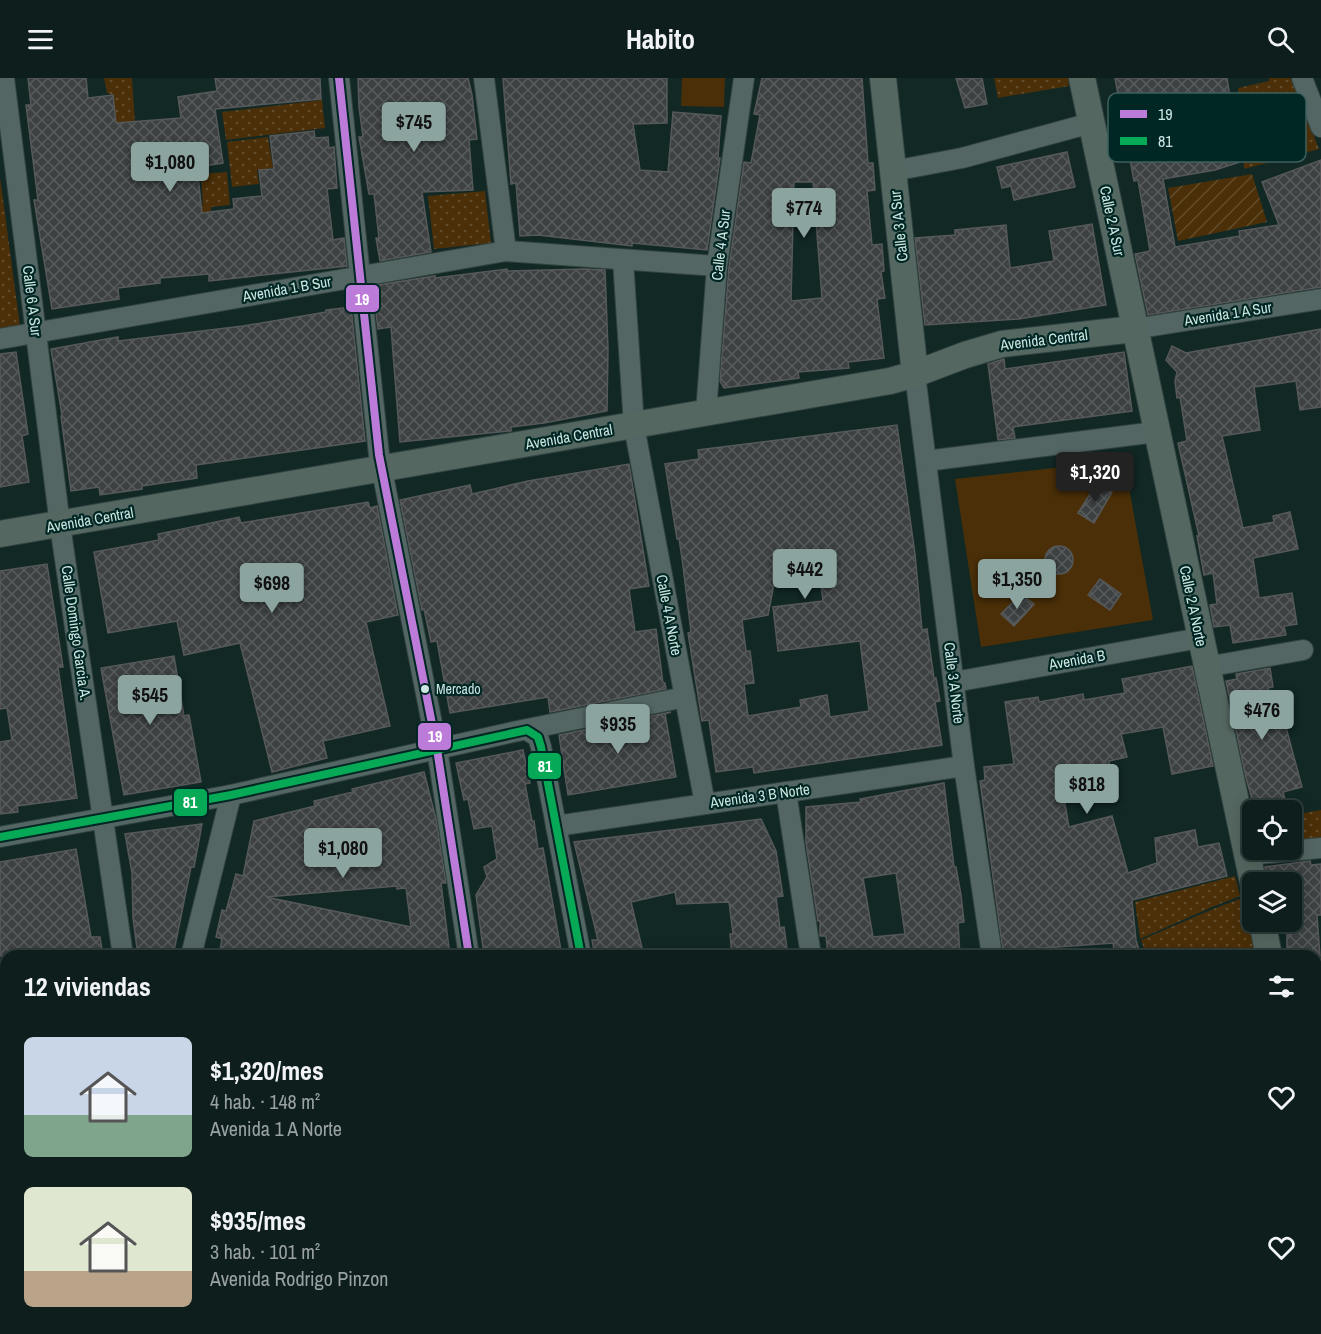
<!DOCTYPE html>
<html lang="es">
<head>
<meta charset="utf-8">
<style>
	:root { --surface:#0d1e1c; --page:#162725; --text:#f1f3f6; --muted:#9aa2a3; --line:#2d3c3b; --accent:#8ba4a0 }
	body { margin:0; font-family:"Archivo Narrow",sans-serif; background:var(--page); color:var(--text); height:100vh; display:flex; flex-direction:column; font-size:22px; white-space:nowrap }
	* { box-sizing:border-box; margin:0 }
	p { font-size:20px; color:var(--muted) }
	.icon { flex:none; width:33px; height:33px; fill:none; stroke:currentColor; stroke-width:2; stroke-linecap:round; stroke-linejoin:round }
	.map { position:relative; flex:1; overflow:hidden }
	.drawer { position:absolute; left:0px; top:872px; width:1322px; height:386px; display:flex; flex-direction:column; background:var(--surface); border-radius:18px 18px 0 0; box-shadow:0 3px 15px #0003,0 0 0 2px var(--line) }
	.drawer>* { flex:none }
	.tools { position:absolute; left:1242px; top:722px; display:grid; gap:12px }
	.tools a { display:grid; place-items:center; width:60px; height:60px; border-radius:9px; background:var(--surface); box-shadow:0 3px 15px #0003,0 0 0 2px var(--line); font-size:30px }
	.price { position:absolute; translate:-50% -51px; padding:0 14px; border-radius:6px; background:var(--accent); color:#111; font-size:20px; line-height:39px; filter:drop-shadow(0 2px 3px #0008) }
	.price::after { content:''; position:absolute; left:50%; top:36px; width:18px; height:14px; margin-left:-9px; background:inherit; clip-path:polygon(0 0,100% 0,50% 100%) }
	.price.active { background:#222; color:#fff }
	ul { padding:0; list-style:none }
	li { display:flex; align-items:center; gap:18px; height:150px; padding:0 24px }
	li span { display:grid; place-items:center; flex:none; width:168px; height:120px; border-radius:9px; color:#555 }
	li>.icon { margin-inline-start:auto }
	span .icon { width:72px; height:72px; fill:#fffc; stroke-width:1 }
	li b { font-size:26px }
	h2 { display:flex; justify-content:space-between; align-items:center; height:72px; padding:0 24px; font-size:26px }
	header { display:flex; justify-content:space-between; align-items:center; height:78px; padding:0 24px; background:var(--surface); font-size:27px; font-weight:700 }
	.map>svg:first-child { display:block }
</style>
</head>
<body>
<header><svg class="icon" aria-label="menu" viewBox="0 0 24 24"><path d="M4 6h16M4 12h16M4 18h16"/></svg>Habito<svg class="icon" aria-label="search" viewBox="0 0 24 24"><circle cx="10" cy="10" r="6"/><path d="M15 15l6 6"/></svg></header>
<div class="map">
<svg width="1321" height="1256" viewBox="0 0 1321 1256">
	<defs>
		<pattern id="grass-dots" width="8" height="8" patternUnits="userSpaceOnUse" patternTransform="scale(1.5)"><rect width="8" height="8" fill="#4a2f08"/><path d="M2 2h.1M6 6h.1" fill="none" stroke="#634d2c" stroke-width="1.8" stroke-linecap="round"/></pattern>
		<pattern id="garden-furrows" width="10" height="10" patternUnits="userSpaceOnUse" patternTransform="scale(1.5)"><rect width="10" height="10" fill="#4a2f08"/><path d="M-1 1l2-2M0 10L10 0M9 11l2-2" fill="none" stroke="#634d2c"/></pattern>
		<pattern id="building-cross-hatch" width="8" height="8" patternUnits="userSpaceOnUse" patternTransform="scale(1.5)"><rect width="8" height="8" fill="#3d4141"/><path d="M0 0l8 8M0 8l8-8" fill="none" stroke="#585c5c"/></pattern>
	</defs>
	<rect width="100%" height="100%" fill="#112825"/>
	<g fill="url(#grass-dots)">
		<path d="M104,0H132L135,44L119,72L113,17L107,15Z"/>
		<path d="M994,0H1068L1069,8L998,20Z"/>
		<path d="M1269,0H1291L1319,71L1244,91L1238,10L1269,3Z"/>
		<path d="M322,22L325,50L226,62L222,34Z"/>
		<path d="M268,59L273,90L257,92L259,106L232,109L227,64Z"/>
		<path d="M227,94L230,127L211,129V137L152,132L203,128L201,96Z"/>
		<path d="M0,99L20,248L0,250Z"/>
		<path d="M485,113L491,165L434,171L428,118Z"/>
		<path d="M1321,732V762L1292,764V737Z"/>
		<path d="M1235,798L1240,818L1212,829L1140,861L1135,824Z"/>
		<path d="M1245,819L1258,877H1146L1141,862L1213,831Z"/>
		<path d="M201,1251H317L318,1256H200Z"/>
		<path d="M866,1251H1028L1029,1254L1015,1256H867Z"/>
	</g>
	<g fill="#4a2f08">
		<path d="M682,0H725L724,29L681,28Z"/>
		<path d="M1124,382L1153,542L981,569L955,401Z"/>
	</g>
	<path fill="url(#garden-furrows)" d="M1252,96L1267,144L1178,163L1168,110Z"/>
	<g fill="url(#building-cross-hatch)" stroke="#575859" stroke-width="1.5" fill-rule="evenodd">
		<path d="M28,0H86L88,20L113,17L116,45L181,40L178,19L217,13L215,0H320L321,21L215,31L223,85L197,89L202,135L234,131L233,121L262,118L259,92L274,91L270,58L314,53L315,60L328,59L329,70L334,69L337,110L327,111L333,162L344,160L347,188L209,203V196L160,200V205L118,210L119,221L52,231L34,122H38L26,27H31Z"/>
		<path d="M358,0H468L472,17L477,61L469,62L473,112L422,114L431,174L380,183L376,160H379L374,116H369L359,59H363L359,29Z"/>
		<path d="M503,0H667V45L633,46L640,92L668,94L673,34L721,38L718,80H720L707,172L632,165V168L538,157L520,158L516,105L511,106Z"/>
		<path d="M762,0H862L868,85H873L875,112L867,113L872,167L882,166L884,193L881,194L885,220L877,221L884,280L848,284L849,290L798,294L799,300L724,310L720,303L729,189L744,84L751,85L760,37L754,36ZM794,104H813L822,220L791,223Z"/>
		<path d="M956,0H982L987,26L965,30Z"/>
		<path d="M1115,0H1227L1240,84L1215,92L1163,101L1175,169L1240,158L1239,153L1279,147L1262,104L1321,82V209L1148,237L1135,176L1150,173L1138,102L1134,103Z"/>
		<path d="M1067,74L1075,109L1014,122L1011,108L1002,110L997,89Z"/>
		<path d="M1092,146L1106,227L1019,241L925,247L915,160L955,157V152L1006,147L1010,190L1054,183L1049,153Z"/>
		<path d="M507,191V193L584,191L605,192L608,271L607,333L544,345L511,349V353H509L400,364L391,249L378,251L375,227L380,226L378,207L435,198V200Z"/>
		<path d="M351,229L365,363L196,387L197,400L142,408V411L100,417L99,409L71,413L61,338L62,337L51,271L118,259V263L243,248L326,234V232Z"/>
		<path d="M1321,251V329L1300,332L1296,303L1254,309L1260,352L1222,358L1243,450L1274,444L1273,438L1290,434L1298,471L1253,480L1259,520L1292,515L1297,546L1284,548L1286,557L1233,565L1230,547L1214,549L1210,527L1217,526L1213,495L1204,497L1197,458H1199L1178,365L1187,363L1180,319L1177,320L1175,303L1177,294L1166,282L1172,268L1186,275Z"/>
		<path d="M16,274L28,356L22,358L29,404L0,409V276Z"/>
		<path d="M1124,274L1132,333L1013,349L1015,360L998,362L988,286L1004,281L1005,291Z"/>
		<path d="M897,347L915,476L922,552L927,551L934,600H936L940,623L935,624L942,667L754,695L753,689L716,694L709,642L702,643L688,555L691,554L682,480L679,461H677L665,386L699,381L698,372ZM819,490L823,523L773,529L778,573L860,563L869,633L830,639L827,617L800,622L801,629L748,638L744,606L754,605L750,573H746L742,542L768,537L776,496Z"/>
		<path d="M629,386L649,508L629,511L635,554L656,551L663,605H665L666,611L550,634L548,619L450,635L437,563L431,564L424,531L422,532L400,422L470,407L472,416L528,403Z"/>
		<path d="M1097,405L1112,414L1094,445L1078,435Z"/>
		<path d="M368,424L370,430L377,428L398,537L366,544L390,648L323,663L327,680L272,694L240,565L184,577L177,543L108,555L94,474L159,462L158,456L239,439L241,445Z"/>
		<circle cx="1059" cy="482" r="14"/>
		<path d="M47,486L63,589H58L77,720L17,728L18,734L0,736V664L12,662L7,630L0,631V493Z"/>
		<path d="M1100,501L1121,516L1110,532L1088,517Z"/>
		<path d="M1021,516L1034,526L1014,548L1001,536Z"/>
		<path d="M174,578L184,638L189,637L201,704L124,717L101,590Z"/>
		<path d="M1192,588L1213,688L1172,696L1163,649L1121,656L1127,679L1109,683L1112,712L1105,714L1106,716L1063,715L1069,749L1112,738L1128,795L1157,785L1155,760L1195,752L1198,769L1219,765L1227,798L1132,822L1136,862L1141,878H1115L1113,865L1003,873L980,703L985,702L984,689L1014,686L1005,624L1038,619L1039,624L1083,616L1084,622L1125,615L1122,601Z"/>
		<path d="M1270,590L1273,609L1268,610L1272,633L1281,642L1287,653L1302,709L1283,714L1288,732H1255L1245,696L1226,603L1237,601L1236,596Z"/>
		<path d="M671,634L665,636L676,699L568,717L559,657Z"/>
		<path d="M523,672L530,705L525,706L532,743H534L538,771L543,770L562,878H485L483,870L476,817L487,799L484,789L497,781L492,748L474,751L468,721L464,722L456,685Z"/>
		<path d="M424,694L436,741L446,805H441L450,878H219L222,861L216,859L222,832L226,833L236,796L243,798L254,743L315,728L314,723L353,714L352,711ZM397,808V811L406,810L411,849L266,819Z"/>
		<path d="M944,705L954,789H956L961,817L964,844L958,845L960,878H828L826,858H820V843H818L806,765V729L861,724L860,721ZM896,795L905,856L873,859L863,800Z"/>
		<path d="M761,741L776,773L783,818L776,819L780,850L784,849L788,878H732L730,856H733L729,824L677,826L675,814L631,824L644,878H595L592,862H598L574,764Z"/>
		<path d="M202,746L194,789H191L173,878H138L133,840L132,795L125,756Z"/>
		<path d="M76,771L91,859H100L103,878H0V784Z"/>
		<path d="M1310,783L1311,787L1321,786V837H1317L1320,878H1287V843H1292V804H1268L1265,789Z"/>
	</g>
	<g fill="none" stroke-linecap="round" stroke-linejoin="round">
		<defs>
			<g id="minor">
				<path d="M4,0L60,447L123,878"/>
				<path d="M339,0L379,377L437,671L469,878"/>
				<path d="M484,0L506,173"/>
				<path d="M1302,0L1321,49"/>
				<path d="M893,93L962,80L1091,45"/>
				<path d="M623,182L634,348L705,726"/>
				<path d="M1134,251L1321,221"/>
				<path d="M0,261L506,173L717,188"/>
				<path d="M915,296L964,688L992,878"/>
				<path d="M706,335L717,188L744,0"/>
				<path d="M926,383L1156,354"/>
				<path d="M1206,589L1303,572"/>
				<path d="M954,604L1200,560"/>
				<path d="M527,652L538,659L541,669L581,878"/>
				<path d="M786,714L811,878"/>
				<path d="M556,748L964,688"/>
				<path d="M0,759L231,717L513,654L685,619"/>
				<path d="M1248,777L1321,770"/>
				<path d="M191,878L231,717"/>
				<path d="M0,972L6,971"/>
				<path d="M0,1191L6,1192"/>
				<path d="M521,1251V1256"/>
				<path d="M639,1251V1256"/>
				<path d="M853,1251V1256"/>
				<path d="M1042,1251V1256"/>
				<path d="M96,1256L97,1251"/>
			</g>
			<g id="major">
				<path d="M883,0L915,296"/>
				<path d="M1082,0L1253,804"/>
				<path d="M0,456L890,303L915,296L965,277L1002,266L1134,251"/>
				<path d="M1262,843L1269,878"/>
				<path d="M1316,931H1321"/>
				<path d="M1286,1256V1251"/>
			</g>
		</defs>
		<use href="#minor" stroke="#324441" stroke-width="22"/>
		<use href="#major" stroke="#324441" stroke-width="28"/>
		<use href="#minor" stroke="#546664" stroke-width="20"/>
		<use href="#major" stroke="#556761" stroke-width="26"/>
		<defs>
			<path id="bus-1" d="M339,0L379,377L437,671L469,878"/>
			<path id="bus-2" d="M0,759L231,717L527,652L538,659L541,669L581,878"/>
		</defs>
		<use href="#bus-1" stroke="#002724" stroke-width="12"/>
		<use href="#bus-2" stroke="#002724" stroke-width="12"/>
		<use href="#bus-1" stroke="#bd7bd9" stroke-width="8"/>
		<use href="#bus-2" stroke="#06aa56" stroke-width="8"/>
	</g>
	<circle fill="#cce6e2" stroke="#002724" stroke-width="2" cx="425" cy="611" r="5"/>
	<g text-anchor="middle" stroke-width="4.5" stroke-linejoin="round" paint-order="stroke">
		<g font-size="14" fill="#cce6e2" stroke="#002724" text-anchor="start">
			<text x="436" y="616">Mercado</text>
		</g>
		<g font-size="15" fill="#cce6e2" stroke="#002724">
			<text transform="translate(1112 143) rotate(78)" y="5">Calle 2 A Sur</text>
			<text transform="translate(899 148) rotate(-96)" y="5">Calle 3 A Sur</text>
			<text transform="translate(721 167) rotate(-83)" y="5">Calle 4 A Sur</text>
			<text transform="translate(287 211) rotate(-10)" y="5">Avenida 1 B Sur</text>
			<text transform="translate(32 223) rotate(83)" y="5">Calle 6 A Sur</text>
			<text transform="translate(1228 236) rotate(-9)" y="5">Avenida 1 A Sur</text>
			<text transform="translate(1044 262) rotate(-7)" y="5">Avenida Central</text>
			<text transform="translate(569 359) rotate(-10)" y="5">Avenida Central</text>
			<text transform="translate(90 442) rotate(-10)" y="5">Avenida Central</text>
			<text transform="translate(1193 528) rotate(78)" y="5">Calle 2 A Norte</text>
			<text transform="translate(669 537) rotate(79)" y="5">Calle 4 A Norte</text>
			<text transform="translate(76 555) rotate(82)" y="5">Calle Domingo Garcia A.</text>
			<text transform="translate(1077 582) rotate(-10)" y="5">Avenida B</text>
			<text transform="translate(954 605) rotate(83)" y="5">Calle 3 A Norte</text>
			<text transform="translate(760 718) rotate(-8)" y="5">Avenida 3 B Norte</text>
		</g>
	</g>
	<rect x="1108" y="15" width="198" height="69" rx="9" fill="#002724" stroke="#3d605d" stroke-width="1.5"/>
	<rect x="1120" y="32" width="27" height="8" fill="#bd7bd9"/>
	<rect x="1120" y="59" width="27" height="8" fill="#06aa56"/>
	<g font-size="16" fill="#cce6e2">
		<text x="1158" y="42">19</text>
		<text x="1158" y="69">81</text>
	</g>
	<g stroke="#002724" stroke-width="2">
		<rect x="345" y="206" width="35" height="29" rx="6" fill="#bd7bd9"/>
		<rect x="417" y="644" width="35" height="29" rx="6" fill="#bd7bd9"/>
		<rect x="527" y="674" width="35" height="28" rx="6" fill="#06aa56"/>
		<rect x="173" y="710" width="35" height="29" rx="6" fill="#06aa56"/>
	</g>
	<g font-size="16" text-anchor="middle" font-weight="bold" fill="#fff">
		<text x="362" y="227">19</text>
		<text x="435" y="664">19</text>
		<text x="545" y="694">81</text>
		<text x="190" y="730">81</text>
	</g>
</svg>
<div class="tools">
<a><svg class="icon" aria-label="locate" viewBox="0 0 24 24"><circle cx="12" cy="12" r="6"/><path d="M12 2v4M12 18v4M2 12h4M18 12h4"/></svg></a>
<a><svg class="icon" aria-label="layers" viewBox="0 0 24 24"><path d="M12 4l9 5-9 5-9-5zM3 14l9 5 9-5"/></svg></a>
</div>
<b class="price" style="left:414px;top:75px">$745</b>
<b class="price" style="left:170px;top:115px">$1,080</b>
<b class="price" style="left:804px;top:161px">$774</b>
<b class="price active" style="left:1095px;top:425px">$1,320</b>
<b class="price" style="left:805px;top:522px">$442</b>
<b class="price" style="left:1017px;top:532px">$1,350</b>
<b class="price" style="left:272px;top:536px">$698</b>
<b class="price" style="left:150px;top:648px">$545</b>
<b class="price" style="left:1262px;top:663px">$476</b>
<b class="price" style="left:618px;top:677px">$935</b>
<b class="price" style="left:1087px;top:737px">$818</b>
<b class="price" style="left:343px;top:801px">$1,080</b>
<section class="drawer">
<h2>12 viviendas<svg class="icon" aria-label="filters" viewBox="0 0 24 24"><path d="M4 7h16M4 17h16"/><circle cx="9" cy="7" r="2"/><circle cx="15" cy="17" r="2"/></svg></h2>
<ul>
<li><span style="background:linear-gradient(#c9d6e8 65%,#7fa58c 0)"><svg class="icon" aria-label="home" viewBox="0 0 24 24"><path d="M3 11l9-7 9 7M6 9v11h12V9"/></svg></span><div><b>$1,320/mes</b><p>4 hab. · 148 m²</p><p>Avenida 1 A Norte</p></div><svg class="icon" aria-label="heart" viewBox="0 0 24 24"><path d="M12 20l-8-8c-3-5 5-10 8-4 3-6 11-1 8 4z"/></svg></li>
<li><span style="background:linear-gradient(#dfe7d0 70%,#b9a48a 0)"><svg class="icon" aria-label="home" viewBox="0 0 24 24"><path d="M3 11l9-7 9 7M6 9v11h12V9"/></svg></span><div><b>$935/mes</b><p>3 hab. · 101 m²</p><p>Avenida Rodrigo Pinzon</p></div><svg class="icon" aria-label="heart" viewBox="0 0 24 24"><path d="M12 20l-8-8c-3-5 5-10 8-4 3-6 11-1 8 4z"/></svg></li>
</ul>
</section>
</div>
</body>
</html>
